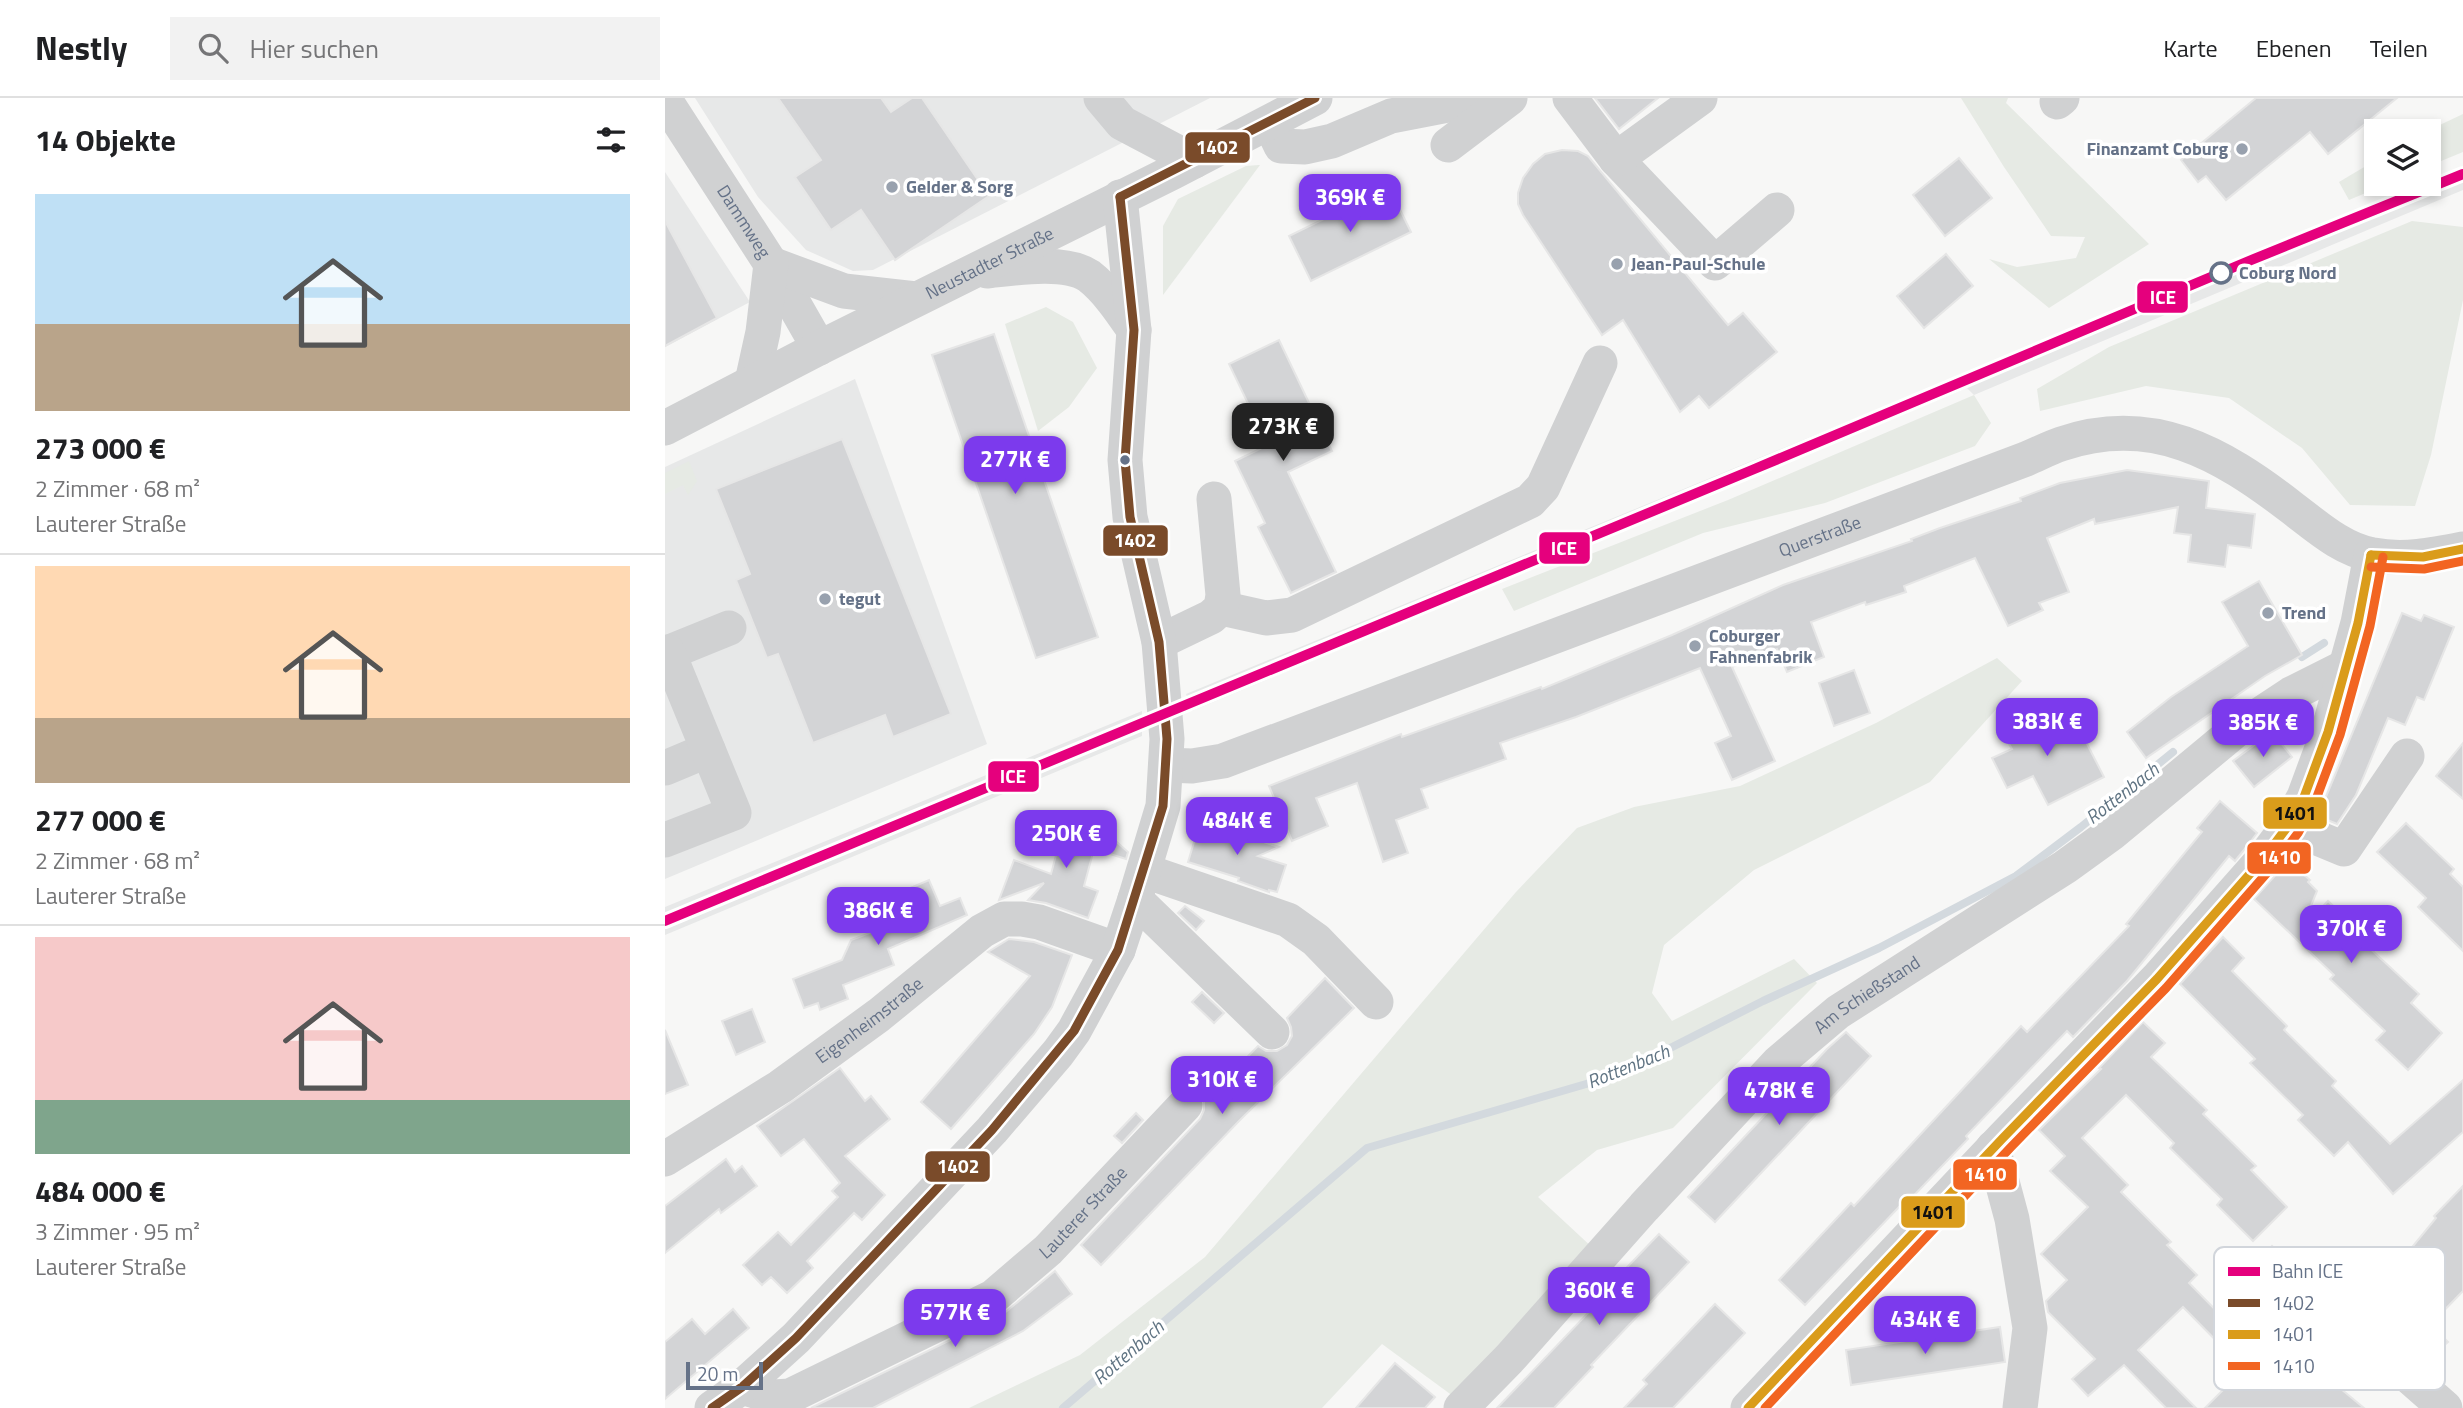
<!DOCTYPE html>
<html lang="de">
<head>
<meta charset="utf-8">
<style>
	:root { --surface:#fff; --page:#f2f2f2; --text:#202124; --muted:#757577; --line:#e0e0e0; --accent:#7c3aed }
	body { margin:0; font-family:"Titillium Web",sans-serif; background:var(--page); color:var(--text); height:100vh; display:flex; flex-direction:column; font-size:26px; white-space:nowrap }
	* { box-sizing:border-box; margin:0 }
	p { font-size:23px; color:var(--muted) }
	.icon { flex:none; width:38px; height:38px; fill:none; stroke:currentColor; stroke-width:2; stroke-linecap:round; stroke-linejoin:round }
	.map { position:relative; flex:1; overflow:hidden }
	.sheet { display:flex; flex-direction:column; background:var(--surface); width:665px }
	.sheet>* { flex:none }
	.controls { position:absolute; left:1699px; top:21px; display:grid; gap:14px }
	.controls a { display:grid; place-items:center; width:77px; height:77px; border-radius:0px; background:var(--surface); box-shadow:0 4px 10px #0003; font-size:35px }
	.scale { position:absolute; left:21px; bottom:18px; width:77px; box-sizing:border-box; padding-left:7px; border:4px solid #657288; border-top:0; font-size:19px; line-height:24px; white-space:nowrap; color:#657288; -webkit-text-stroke:5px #fff; paint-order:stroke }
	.price { position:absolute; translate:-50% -60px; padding:0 16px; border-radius:14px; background:var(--accent); color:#fff; font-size:23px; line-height:46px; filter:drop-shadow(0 2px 4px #0008) }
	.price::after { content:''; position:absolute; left:50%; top:42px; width:21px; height:16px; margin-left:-10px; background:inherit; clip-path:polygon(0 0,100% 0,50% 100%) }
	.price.on { background:#222; color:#fff }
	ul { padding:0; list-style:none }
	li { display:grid; align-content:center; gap:14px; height:371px; padding:0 35px }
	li+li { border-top:2px solid var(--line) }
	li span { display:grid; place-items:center; height:217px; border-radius:0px; color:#555 }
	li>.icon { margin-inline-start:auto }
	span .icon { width:126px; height:126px; fill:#fffc; stroke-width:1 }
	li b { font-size:30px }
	h2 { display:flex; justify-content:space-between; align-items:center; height:84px; padding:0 35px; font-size:30px }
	header { display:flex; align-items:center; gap:42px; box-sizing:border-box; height:98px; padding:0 35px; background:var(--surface); border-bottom:2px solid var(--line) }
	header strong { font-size:33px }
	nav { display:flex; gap:38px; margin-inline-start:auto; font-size:24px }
	.search { width:490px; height:63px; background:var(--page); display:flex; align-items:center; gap:18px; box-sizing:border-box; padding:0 24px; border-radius:0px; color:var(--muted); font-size:26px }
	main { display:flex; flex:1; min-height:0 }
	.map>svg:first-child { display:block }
</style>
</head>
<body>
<header>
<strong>Nestly</strong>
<div class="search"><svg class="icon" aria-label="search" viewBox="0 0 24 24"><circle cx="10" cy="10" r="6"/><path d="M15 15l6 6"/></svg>Hier suchen</div>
<nav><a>Karte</a><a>Ebenen</a><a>Teilen</a></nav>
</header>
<main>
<section class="sheet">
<h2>14 Objekte<svg class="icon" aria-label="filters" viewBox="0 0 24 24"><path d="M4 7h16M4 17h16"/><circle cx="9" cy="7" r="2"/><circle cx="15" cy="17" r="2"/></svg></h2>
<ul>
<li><span style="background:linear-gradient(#bfe0f5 60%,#b9a48a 0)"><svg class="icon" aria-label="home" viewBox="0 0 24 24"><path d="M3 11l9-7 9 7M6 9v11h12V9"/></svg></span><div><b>273 000 €</b><p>2 Zimmer · 68 m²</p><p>Lauterer Straße</p></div></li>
<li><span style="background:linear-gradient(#ffd9b3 70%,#b9a48a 0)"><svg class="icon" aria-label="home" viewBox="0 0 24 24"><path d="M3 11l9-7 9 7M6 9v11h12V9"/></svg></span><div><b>277 000 €</b><p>2 Zimmer · 68 m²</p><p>Lauterer Straße</p></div></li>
<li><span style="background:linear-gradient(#f6c9c9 75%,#7fa58c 0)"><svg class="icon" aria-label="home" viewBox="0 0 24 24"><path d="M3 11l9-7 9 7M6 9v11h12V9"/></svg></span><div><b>484 000 €</b><p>3 Zimmer · 95 m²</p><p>Lauterer Straße</p></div></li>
</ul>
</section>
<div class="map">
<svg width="1798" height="1310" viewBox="0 0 1798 1310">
	<rect width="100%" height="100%" fill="#f7f7f6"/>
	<g fill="#e7e8e8">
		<path d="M30,0H545L208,172L188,173L141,152L93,99Z"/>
		<path d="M1798,70V92L1309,297L1302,290L527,613L521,596Z"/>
		<path d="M0,74L85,204L0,249Z"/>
		<path d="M190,281L322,646L0,781V369Z"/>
		<path d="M477,613V638L0,837V809Z"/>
	</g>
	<g fill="#e6eae4">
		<path d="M1296,0H1343L1341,5L1484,146L1384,210L1324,161L1352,169L1411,160L1420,139L1386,138L1339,69Z"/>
		<path d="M1798,16V54L1764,68V33H1762Z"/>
		<path d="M1711,62L1712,86H1722L1684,102L1674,84Z"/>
		<path d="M594,67H595L498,197V128L513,101L581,68Z"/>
		<path d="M1747,123L1798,129V202L1766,357L1750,408L1685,407L1637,350L1564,300L1481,288L1375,313L1372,291L1444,249Z"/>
		<path d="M381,209L408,224L432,270L404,309L373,333L340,226Z"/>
		<path d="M1309,297L1326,325L1310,348L1160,405L1038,435L849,513L837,491L1063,402Z"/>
		<path d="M24,363L32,383L23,397L18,387L0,396V375Z"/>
		<path d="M1332,560L1357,583L1265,684L1089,772L999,847L987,895L1007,923L1129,861L1152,885L1008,1030L932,1052L873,1099L930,1152L792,1301L717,1246L657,1310H304L415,1257L540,1159L851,794L912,730L969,709L1075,688L1211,625Z"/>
	</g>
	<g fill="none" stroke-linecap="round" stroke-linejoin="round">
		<g stroke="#d3d9de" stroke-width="8">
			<path d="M1637,559L1659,545"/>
			<path d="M398,1310L702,1050L952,977L1098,903L1214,850L1351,778L1416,729L1508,654"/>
		</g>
	</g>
	<g fill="#d3d4d6" stroke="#e6e6e6" stroke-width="2">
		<path d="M113,0H216L226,14L247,0H257L324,98L230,162L196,112L166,132L130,79L156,62Z"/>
		<path d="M930,0H993L954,31Z"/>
		<path d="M1591,0H1732L1663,56L1645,34L1561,102L1541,78L1533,84L1516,62Z"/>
		<path d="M897,52L913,53L923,58L1063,227L1078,215L1112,254L1044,310L1034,298L1015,314L958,222L937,237L858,117L853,106V95L858,80L868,66L880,56Z"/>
		<path d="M1294,60L1327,100L1280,138L1248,97Z"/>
		<path d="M724,89L746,134L646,183L624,138Z"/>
		<path d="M0,123L52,220L0,248Z"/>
		<path d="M1281,156L1308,188L1259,230L1232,198Z"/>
		<path d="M329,236L433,539L371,560L267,257Z"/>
		<path d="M614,242L667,353L623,374L671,474L626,495L593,429L600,425L570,363L603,347L564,266Z"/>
		<path d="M177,341L286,616L228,639L220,617L148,645L113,556L102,560L71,482L85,476L51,391Z"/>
		<path d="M1462,372L1544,383L1541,410L1590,416L1586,450L1563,447L1560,469L1523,464L1526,437L1509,435L1513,409L1430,426L1429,421L1382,440L1404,494L1374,505L1378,512L1343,528L1310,460L1239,488L1241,494L1201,507L1200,504L1146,524L1159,559L1122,574L1112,551L1067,569L1110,663L1067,682L1050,645L1066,638L1035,570L911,619L835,645L841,661L756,691L763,710L731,722L743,755L718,764L692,685L651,700L663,728L627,743L604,688L736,636L737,639L876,589L877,591L1007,537L1118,487L1247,443L1246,441L1275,430L1356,403L1355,400L1395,385Z"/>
		<path d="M1594,483L1637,557L1600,578L1481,660L1462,634L1506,599L1583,548L1557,504Z"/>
		<path d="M1737,515L1756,523L1759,517L1789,529L1759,602L1752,599L1740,627L1723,620L1691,697L1672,726L1653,718Z"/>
		<path d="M1189,572L1205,615L1169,628L1154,585Z"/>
		<path d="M1382,610L1400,644L1417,636L1439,679L1383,707L1368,678L1342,690L1327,660L1347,651L1337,634Z"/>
		<path d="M1607,634L1627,659L1589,689L1568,663Z"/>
		<path d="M1798,645V701L1771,678Z"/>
		<path d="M1555,703L1592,735L1583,747L1570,763L1564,758L1462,883L1408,939L1402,933L1301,1038L1303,1041L1236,1111L1234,1109L1140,1207L1114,1182L1186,1105L1189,1108L1356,928L1362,934L1464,828L1461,826L1537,734L1532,730Z"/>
		<path d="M401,720L435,729L463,754L461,761L429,751L419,788L433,793L423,820L381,805L363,802L379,785L334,802L349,762L386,776Z"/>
		<path d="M535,724L614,749L593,758L621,767L612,794L604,792V794L573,783L574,780L523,764Z"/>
		<path d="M1741,725L1789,771L1785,776L1798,789V853L1753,809L1761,800L1712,754Z"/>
		<path d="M1623,763L1645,782L1643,784L1652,793L1637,830L1663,803L1703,841L1699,845L1754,896L1746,905L1777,935L1743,972L1711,942L1720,933L1665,881L1669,877L1589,801Z"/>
		<path d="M264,782L275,808L295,800L302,817L223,851L229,867L178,887L183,901L155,912L153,905L139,910L128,881L177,862L186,842L242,821L231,796Z"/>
		<path d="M520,808L539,823L531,832L513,815Z"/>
		<path d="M1558,839L1579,860L1567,873L1622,928L1619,932L1671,983L1667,988L1725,1046L1798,982V1034L1728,1096L1683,1044L1669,1058L1633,1022L1638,1017L1585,965L1590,961L1515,886Z"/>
		<path d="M344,841L369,844L407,857L387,909L369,936L286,1031L256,1004L365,878L323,854Z"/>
		<path d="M660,880L689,910L574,1023L436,1167L416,1147L535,1021L539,1012V1003L593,948L601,953H612L622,947L627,938L626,929L622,920Z"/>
		<path d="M537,894L559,915L549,925L527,904Z"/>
		<path d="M87,911L100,944L71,957L57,923Z"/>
		<path d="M1478,924L1500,945L1486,959L1542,1012L1538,1016L1591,1068L1586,1072L1622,1109L1588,1143L1552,1107L1557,1101L1505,1050L1509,1045L1461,997L1417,1040L1463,1087L1456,1094L1506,1144L1502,1147L1532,1177L1524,1185L1593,1255L1610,1238L1630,1258L1657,1230L1676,1249L1653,1272L1699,1310H1540L1579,1271L1518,1209L1473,1252L1531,1310H1501L1459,1267L1423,1298L1407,1281L1430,1261L1383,1214L1381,1203L1402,1182L1376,1156L1423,1109L1385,1073L1400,1058L1374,1032L1436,971L1434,970Z"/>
		<path d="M0,932L23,987L0,996Z"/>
		<path d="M1181,934L1206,958L1050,1124L1023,1099L1162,951Z"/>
		<path d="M175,970L200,1003L206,998L225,1021L180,1058L220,1097L197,1122L189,1115L142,1163L148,1170L122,1195L106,1179L97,1187L78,1167L113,1134L126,1147L173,1099L167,1093L175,1085L139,1041L116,1058L92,1028Z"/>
		<path d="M471,1015L478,1022L457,1045L449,1038Z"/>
		<path d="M61,1061L70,1074L77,1068L92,1088L56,1115L54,1111L0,1155V1108Z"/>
		<path d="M1798,1088V1193L1760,1232L1724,1200L1713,1210L1694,1193L1714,1175L1721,1181L1771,1120L1769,1118Z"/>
		<path d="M994,1136L1024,1164L926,1267L928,1269L889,1310H832L924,1214L921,1212Z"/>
		<path d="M1607,1148L1664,1205L1649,1220L1592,1163Z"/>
		<path d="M390,1173L407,1196L358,1233L208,1310H146L337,1217Z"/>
		<path d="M1050,1206L1080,1235L1008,1310H959L982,1286L978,1282Z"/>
		<path d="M68,1211L84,1230L0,1301V1244L27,1221L40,1236Z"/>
		<path d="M1335,1229L1340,1264L1186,1287L1181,1252Z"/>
		<path d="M1768,1229L1783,1244L1765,1260L1749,1247Z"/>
		<path d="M730,1265L770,1299L760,1310H691Z"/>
	</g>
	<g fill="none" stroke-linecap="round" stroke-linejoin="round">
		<g stroke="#d0d1d2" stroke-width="35">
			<path d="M436,0L457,25L529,63"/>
			<path d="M905,0L951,61L1050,165L1112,112"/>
			<path id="s1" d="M0,2L106,166L154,250"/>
			<path d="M1392,4L1397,0"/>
			<path d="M605,25L616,48L640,49L667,43L726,18L819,0"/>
			<path d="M783,47L845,0"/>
			<path d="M951,61L1035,0"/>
			<path d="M106,166L179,193L251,201"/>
			<path d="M322,173C350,170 400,162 424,178C442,192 456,213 469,232"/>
			<path d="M87,284L98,234L106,166"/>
			<path id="s2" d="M0,330L154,250L508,74L650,0"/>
			<path d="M556,510L601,520L627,517L865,403L878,389L935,265"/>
			<path d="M494,544L546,519L556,510L558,497L549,401"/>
			<path d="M0,556L64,530"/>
			<path id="s3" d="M501,667L527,668L558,663L1361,361C1373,356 1384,350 1396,346C1487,315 1556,355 1626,409C1650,427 1677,452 1708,457C1738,463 1768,457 1798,451"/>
			<path d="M0,670L43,652"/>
			<path d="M1623,728L1679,751L1742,658"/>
			<path d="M0,742L69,715L3,554"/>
			<path d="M480,773L623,822L651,842L711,904"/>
			<path d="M470,801L607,934"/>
			<path d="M1328,1050L1347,1121L1365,1230L1355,1310"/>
			<path id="s4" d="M0,1061L115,989L214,917L317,833L339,821H357L374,824L453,852"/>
			<path d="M1688,1229L1780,1310"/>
			<path id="s5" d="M77,1289L109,1299L125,1298L328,1199L383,1152L520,1007"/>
			<path d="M47,1310L77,1289L131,1240L327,1032L393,955L409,933L453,852L470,801L498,708L502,641L494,544L465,419L460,362L469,232L455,99"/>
			<path id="s6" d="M796,1310L844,1261L979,1109L1114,964L1173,914L1400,769L1447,735L1570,633L1626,596L1680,569"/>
			<path d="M1083,1310L1337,1041L1492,881L1599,760L1623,728L1639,699L1663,634L1693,525L1706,457"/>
		</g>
		<defs>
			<g id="bus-1">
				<path d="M455,99L650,0"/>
				<path d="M47,1310L77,1289L131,1240L327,1032L409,933L453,852L498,708L502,641L494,544L465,419L460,362L469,232L455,99"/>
			</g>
			<g id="bus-2">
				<path d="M1706,457L1758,459L1798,451"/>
				<path d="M1083,1310L1337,1041L1492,881L1599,760L1623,728L1639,699L1663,634L1693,525L1706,457"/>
			</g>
			<g id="bus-3">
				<path d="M1706,469L1759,471L1798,463"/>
				<path d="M1100,1310L1346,1049L1501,890L1608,768L1633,735L1650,704L1675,637L1705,528L1718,459"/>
			</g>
		</defs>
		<use href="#bus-1" stroke="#fff" stroke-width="14"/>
		<use href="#bus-2" stroke="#fff" stroke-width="14"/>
		<use href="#bus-3" stroke="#fff" stroke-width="14"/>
		<use href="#bus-1" stroke="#7a4b2a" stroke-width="9"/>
		<use href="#bus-2" stroke="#da9c1b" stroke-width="9"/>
		<use href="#bus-3" stroke="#f26522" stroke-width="9"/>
		<defs>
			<path id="rail-1" d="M0,823L1087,372L1579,165L1798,76"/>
		</defs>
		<use href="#rail-1" stroke="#fff" stroke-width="16"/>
		<use href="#rail-1" stroke="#e5007d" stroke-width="10"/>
	</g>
	<g fill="#98a1ae" stroke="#fff" stroke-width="2.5">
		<circle cx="1577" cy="51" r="7"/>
		<circle cx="227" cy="89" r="7"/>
		<circle cx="952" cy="166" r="7"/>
		<circle cx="160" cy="501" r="7"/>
		<circle cx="1603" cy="515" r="7"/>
		<circle cx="1030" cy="548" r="7"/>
	</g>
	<circle fill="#fff" stroke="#657288" stroke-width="3.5" cx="1556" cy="175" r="10"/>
	<circle fill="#657288" stroke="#fff" stroke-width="2.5" cx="460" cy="362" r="6"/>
	<g text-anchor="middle" stroke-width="7" stroke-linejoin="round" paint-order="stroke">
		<g font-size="18" font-weight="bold" fill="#657288" stroke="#fff" text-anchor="start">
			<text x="1563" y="57" text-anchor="end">Finanzamt Coburg</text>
			<text x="241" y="95">Gelder &amp; Sorg</text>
			<text x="966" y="172">Jean-Paul-Schule</text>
			<text x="174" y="507">tegut</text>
			<text x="1617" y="521">Trend</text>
			<text x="1044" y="544">Coburger<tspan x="1044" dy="21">Fahnenfabrik</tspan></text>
		</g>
		<g font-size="18" fill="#657288" stroke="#fff">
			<text dy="6" stroke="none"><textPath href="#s1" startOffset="145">Dammweg</textPath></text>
			<text dy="6" stroke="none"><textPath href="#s2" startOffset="364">Neustadter Straße</textPath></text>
			<text dy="6" stroke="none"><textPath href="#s3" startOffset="695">Querstraße</textPath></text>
			<text dy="6" stroke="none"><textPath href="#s6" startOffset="581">Am Schießstand</textPath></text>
			<text dy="6" stroke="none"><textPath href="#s4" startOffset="247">Eigenheimstraße</textPath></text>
			<text dy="6" stroke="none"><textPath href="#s5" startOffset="399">Lauterer Straße</textPath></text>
		</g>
		<g font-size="18" font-weight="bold" fill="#657288" stroke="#fff" text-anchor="start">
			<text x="1574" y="181">Coburg Nord</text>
		</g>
		<g font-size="19" font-style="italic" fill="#607483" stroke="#fff">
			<text transform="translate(1457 695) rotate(-38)" y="7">Rottenbach</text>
			<text transform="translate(963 968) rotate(-22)" y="7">Rottenbach</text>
			<text transform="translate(463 1254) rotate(-41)" y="7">Rottenbach</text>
		</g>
	</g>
	<rect x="1549" y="1149" width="231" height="143" rx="10" fill="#fff" stroke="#d1d5db" stroke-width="2"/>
	<rect x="1563" y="1169" width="32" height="9" fill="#e5007d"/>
	<rect x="1563" y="1201" width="32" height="8" fill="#7a4b2a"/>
	<rect x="1563" y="1232" width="32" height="9" fill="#da9c1b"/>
	<rect x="1563" y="1264" width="32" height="8" fill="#f26522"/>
	<g font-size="19" fill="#657288">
		<text x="1607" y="1180">Bahn ICE</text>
		<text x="1607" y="1212">1402</text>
		<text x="1607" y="1243">1401</text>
		<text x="1607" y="1275">1410</text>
	</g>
	<g stroke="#fff" stroke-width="2.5">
		<rect x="519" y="33" width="67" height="33" rx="7" fill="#7a4b2a"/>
		<rect x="1471" y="182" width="53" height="34" rx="7" fill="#e5007d"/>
		<rect x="437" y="426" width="67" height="33" rx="7" fill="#7a4b2a"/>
		<rect x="873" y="433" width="53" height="34" rx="7" fill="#e5007d"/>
		<rect x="322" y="662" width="53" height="33" rx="7" fill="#e5007d"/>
		<rect x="1597" y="698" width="66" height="34" rx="7" fill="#da9c1b"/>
		<rect x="1581" y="743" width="66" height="34" rx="7" fill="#f26522"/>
		<rect x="259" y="1052" width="67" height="33" rx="7" fill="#7a4b2a"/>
		<rect x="1287" y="1060" width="66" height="33" rx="7" fill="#f26522"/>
		<rect x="1235" y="1097" width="66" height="34" rx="7" fill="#da9c1b"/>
	</g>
	<g font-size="19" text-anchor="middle" font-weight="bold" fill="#fff">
		<text x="552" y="56">1402</text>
		<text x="1498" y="206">ICE</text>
		<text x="470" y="449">1402</text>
		<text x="899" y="457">ICE</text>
		<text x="348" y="685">ICE</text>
		<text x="1614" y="766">1410</text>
		<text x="293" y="1075">1402</text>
		<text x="1320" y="1083">1410</text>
	</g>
	<g font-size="19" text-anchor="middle" font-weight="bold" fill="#111">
		<text x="1630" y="722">1401</text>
		<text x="1268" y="1121">1401</text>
	</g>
</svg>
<div class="controls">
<a><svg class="icon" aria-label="layers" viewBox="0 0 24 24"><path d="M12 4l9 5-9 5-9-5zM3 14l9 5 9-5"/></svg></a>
</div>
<div class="scale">20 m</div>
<b class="price" style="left:685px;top:136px">369K €</b>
<b class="price on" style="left:618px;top:365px">273K €</b>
<b class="price" style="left:350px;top:398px">277K €</b>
<b class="price" style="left:1382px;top:660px">383K €</b>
<b class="price" style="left:1598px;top:661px">385K €</b>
<b class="price" style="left:572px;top:759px">484K €</b>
<b class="price" style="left:401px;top:772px">250K €</b>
<b class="price" style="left:213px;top:849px">386K €</b>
<b class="price" style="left:1686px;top:867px">370K €</b>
<b class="price" style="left:557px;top:1018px">310K €</b>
<b class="price" style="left:1114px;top:1029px">478K €</b>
<b class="price" style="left:934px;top:1229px">360K €</b>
<b class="price" style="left:290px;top:1251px">577K €</b>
<b class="price" style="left:1260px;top:1258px">434K €</b>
</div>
</main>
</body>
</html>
